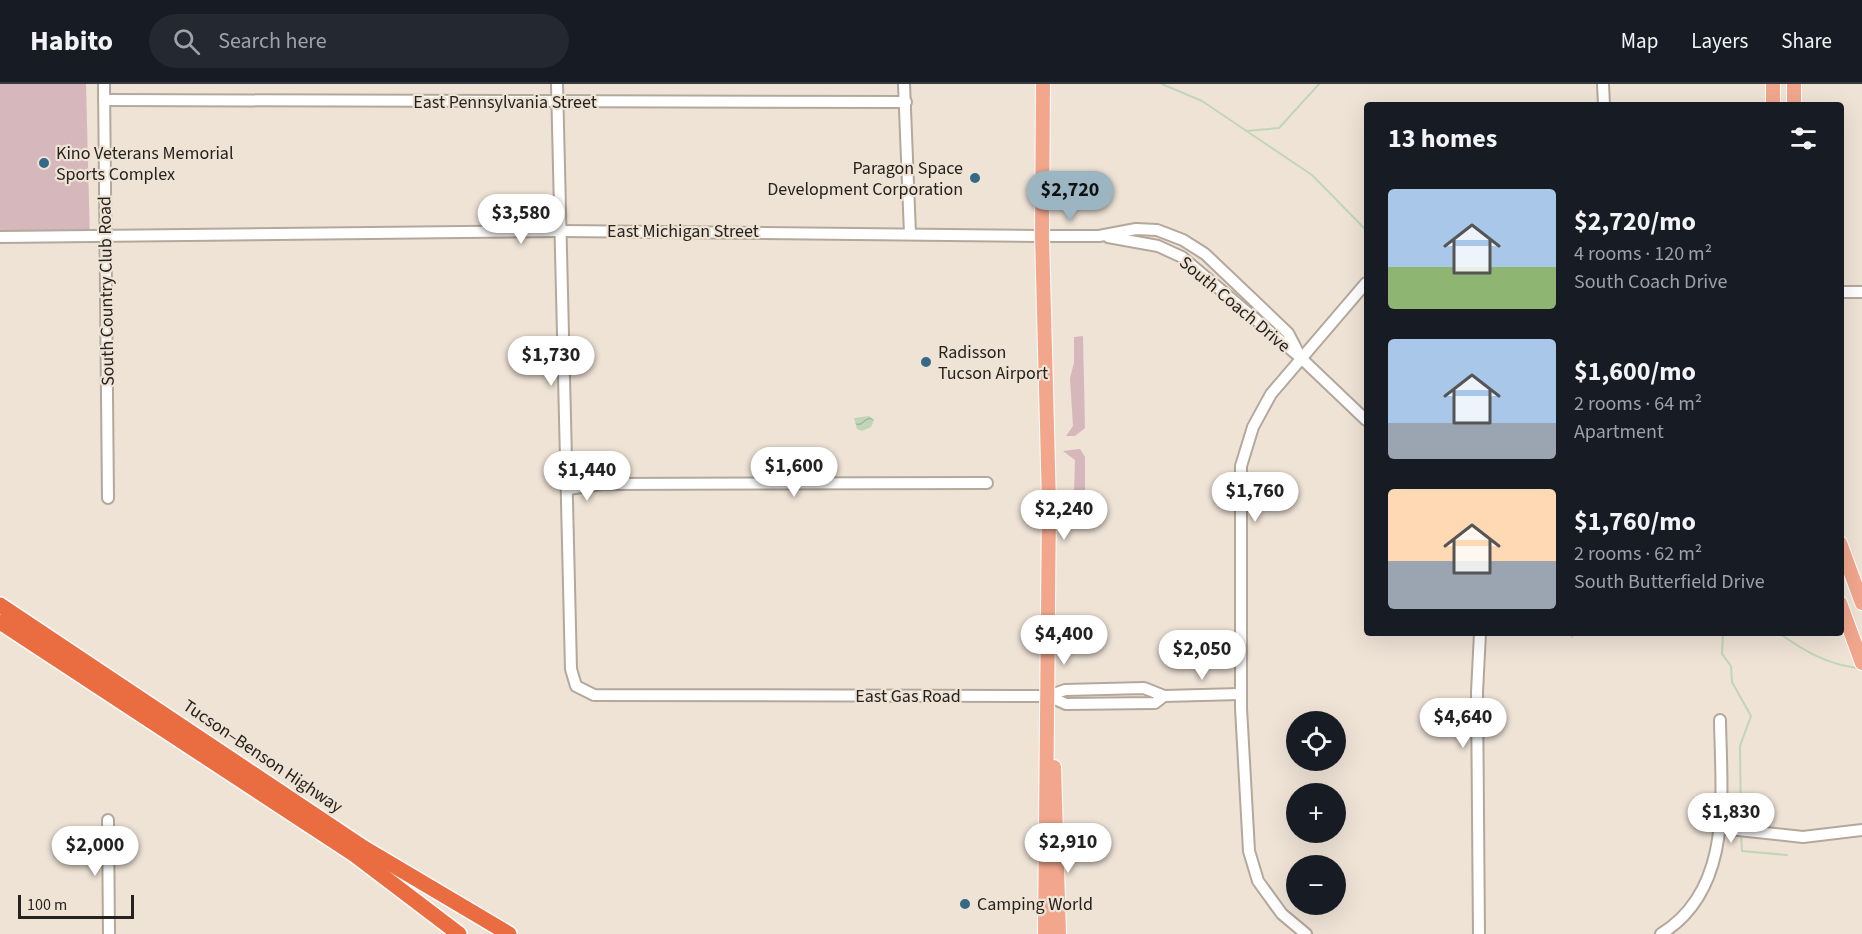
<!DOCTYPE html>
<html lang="en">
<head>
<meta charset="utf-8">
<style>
	:root { --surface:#171b24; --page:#242831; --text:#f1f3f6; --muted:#9ea1a6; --line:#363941; --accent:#9cb5c3 }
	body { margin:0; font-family:"Source Sans 3",sans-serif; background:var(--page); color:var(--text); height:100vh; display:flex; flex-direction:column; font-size:22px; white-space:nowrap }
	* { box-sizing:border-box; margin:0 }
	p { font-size:20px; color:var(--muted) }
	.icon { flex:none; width:33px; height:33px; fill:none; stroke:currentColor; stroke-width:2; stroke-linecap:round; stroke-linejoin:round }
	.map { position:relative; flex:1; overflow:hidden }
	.details { position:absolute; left:1364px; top:18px; width:480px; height:534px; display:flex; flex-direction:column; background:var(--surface); border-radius:6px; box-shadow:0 6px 24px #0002 }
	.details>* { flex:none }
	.controls { position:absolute; left:1286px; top:627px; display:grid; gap:12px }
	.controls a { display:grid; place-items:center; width:60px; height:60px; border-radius:50%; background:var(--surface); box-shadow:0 6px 24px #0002; font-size:30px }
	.scale { position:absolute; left:18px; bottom:15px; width:116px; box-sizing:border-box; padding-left:6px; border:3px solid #26221d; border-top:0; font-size:16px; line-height:21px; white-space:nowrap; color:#26221d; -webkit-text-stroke:4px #efe3d6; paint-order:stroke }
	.price { position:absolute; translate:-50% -51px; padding:0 14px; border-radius:21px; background:#fff; color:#222; font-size:20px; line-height:39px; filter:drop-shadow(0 2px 3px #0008) }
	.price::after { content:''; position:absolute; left:50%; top:36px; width:18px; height:14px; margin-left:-9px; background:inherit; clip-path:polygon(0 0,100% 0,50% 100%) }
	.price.active { background:var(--accent); color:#111 }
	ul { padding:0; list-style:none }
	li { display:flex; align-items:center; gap:18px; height:150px; padding:0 24px }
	li span { display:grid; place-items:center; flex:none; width:168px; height:120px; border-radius:6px; color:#555 }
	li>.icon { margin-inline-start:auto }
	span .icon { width:72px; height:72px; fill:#fffc; stroke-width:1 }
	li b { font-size:26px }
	h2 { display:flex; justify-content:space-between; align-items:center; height:72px; padding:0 24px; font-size:26px }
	header { display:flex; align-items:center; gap:36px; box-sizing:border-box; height:84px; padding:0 30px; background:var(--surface); border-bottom:2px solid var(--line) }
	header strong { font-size:28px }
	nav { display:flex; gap:33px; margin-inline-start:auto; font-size:21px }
	.search { width:420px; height:54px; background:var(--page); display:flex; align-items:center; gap:15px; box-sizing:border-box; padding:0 21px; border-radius:33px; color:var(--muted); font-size:22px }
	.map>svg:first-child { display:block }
</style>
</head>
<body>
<header>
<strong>Habito</strong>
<div class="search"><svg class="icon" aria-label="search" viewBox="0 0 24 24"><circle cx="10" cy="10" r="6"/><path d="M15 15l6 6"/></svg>Search here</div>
<nav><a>Map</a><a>Layers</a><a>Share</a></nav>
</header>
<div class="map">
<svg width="1862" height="850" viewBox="0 0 1862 850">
	<defs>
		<pattern id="water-waves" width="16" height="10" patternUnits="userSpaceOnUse" patternTransform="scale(1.5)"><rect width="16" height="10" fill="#c1d5b9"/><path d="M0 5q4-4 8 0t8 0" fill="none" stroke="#a6b79f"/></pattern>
	</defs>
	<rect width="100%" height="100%" fill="#efe3d6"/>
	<g fill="#d6b7bc">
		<path d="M0,0H86L90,157L0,158Z"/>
		<path d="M1083,252L1085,344L1075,352H1066L1073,342L1070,294L1074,279V253Z"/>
		<path d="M1080,365L1085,373V412L1074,411L1075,376L1063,367Z"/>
	</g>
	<path fill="url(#water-waves)" d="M869,332L874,336L871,343L862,347L857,345L854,334Z"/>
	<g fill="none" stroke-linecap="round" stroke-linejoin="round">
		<g stroke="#c1d5b9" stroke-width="2">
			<path d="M1162,0L1202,17L1312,91L1366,146"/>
			<path d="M1246,47L1279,44L1319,0"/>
			<path d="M1723,549L1722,570L1731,582L1732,598L1751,632L1740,662L1741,743"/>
			<path d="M1779,549C1804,567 1828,581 1859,584"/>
			<path d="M1572,553L1575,549"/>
			<path d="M1741,749L1742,767L1787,771"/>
		</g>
		<defs>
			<g id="minor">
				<path d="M104,0L108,414"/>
				<path d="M557,0L571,585L576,602L594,611L1048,612L1065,606L1144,604L1164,612L1240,610"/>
				<path d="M904,0L910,150"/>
				<path d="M1603,0L1604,21"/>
				<path d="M104,16L906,18"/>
				<path d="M0,153L561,147L1042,152H1099L1136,145L1157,146L1183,156L1205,170L1288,249L1301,274"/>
				<path d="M1108,153L1158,162L1182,173L1301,274L1366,336"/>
				<path d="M1840,208H1862"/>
				<path d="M568,395H590L602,400"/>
				<path d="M568,405L602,400L987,399"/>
				<path d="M1048,612L1066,620L1155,619L1164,612"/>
				<path d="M108,736L109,850"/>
				<path d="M1719,744L1803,753L1862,746"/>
				<path d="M1306,850L1282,830L1258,797L1249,767L1241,624V382L1253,343L1271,310L1366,199"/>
				<path d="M1479,850L1477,608L1480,549"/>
				<path d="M1661,850C1734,805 1721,710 1720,636"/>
			</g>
			<g id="major">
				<path d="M1043,0L1042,152L1049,419L1045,850"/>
				<path d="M1773,21V0"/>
				<path d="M1794,21V0"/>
				<path d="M1840,459L1862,519"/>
				<path d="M1840,519L1862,579"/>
				<path d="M1054,683L1059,850"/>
			</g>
			<g id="highway">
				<path d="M0,521L364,764L509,850"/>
				<path d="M0,538L355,771L459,850"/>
			</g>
		</defs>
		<use href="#minor" stroke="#b3a89b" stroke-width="14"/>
		<use href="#major" stroke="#fff" stroke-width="16"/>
		<use href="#highway" stroke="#fff" stroke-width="18"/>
		<use href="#minor" stroke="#fff" stroke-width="10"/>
		<use href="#major" stroke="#f2a78d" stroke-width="14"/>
		<use href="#highway" stroke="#ea6d41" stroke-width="15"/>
	</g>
	<g fill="#356985" stroke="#efe3d6" stroke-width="2">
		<circle cx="44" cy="79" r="6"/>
		<circle cx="975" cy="94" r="6"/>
		<circle cx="926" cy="278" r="6"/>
		<circle cx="965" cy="820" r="6"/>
	</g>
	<g text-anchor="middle" stroke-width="4.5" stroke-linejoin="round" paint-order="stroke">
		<g font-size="18" fill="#26221d" stroke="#efe3d6">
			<text x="505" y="24">East Pennsylvania Street</text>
			<text x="683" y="153">East Michigan Street</text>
			<text transform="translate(106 207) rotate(-91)" y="6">South Country Club Road</text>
			<text transform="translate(1235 220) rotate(40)" y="6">South Coach Drive</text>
			<text x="908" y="618">East Gas Road</text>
			<text transform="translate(263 672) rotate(34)" y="6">Tucson–Benson Highway</text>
		</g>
		<g font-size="18" fill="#26221d" stroke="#efe3d6" text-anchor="start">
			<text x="56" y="75">Kino Veterans Memorial<tspan x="56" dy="21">Sports Complex</tspan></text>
			<text x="963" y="90" text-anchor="end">Paragon Space<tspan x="963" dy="21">Development Corporation</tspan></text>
			<text x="938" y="274">Radisson<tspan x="938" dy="21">Tucson Airport</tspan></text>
			<text x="977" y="826">Camping World</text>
		</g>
	</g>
</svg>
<div class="controls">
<a><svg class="icon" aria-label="locate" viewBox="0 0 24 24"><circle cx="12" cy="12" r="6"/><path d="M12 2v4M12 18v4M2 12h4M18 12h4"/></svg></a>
<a>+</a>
<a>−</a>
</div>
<div class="scale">100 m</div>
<b class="price active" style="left:1070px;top:138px">$2,720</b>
<b class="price" style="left:521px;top:161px">$3,580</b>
<b class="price" style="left:551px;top:303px">$1,730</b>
<b class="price" style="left:794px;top:414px">$1,600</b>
<b class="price" style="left:587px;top:418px">$1,440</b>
<b class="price" style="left:1255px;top:439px">$1,760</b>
<b class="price" style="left:1064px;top:457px">$2,240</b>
<b class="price" style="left:1064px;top:582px">$4,400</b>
<b class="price" style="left:1202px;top:597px">$2,050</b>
<b class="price" style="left:1463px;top:665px">$4,640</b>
<b class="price" style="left:1731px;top:760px">$1,830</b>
<b class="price" style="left:1068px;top:790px">$2,910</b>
<b class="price" style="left:95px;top:793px">$2,000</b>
<section class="details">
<h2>13 homes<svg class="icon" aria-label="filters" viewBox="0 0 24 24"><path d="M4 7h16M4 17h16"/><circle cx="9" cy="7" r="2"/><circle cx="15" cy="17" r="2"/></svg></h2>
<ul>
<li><span style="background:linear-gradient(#a9c7e8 65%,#8fb573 0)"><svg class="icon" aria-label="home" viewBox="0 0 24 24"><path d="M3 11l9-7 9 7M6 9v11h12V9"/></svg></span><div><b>$2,720/mo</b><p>4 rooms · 120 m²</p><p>South Coach Drive</p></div></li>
<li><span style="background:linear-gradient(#a9c7e8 70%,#9aa5b1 0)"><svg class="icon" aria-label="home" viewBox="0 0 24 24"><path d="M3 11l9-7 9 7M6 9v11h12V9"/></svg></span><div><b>$1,600/mo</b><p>2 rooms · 64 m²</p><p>Apartment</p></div></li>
<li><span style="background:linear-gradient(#ffd9b3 60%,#9aa5b1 0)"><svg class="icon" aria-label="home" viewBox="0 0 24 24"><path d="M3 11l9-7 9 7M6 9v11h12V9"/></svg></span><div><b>$1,760/mo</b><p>2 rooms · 62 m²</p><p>South Butterfield Drive</p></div></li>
</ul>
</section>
</div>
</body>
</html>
